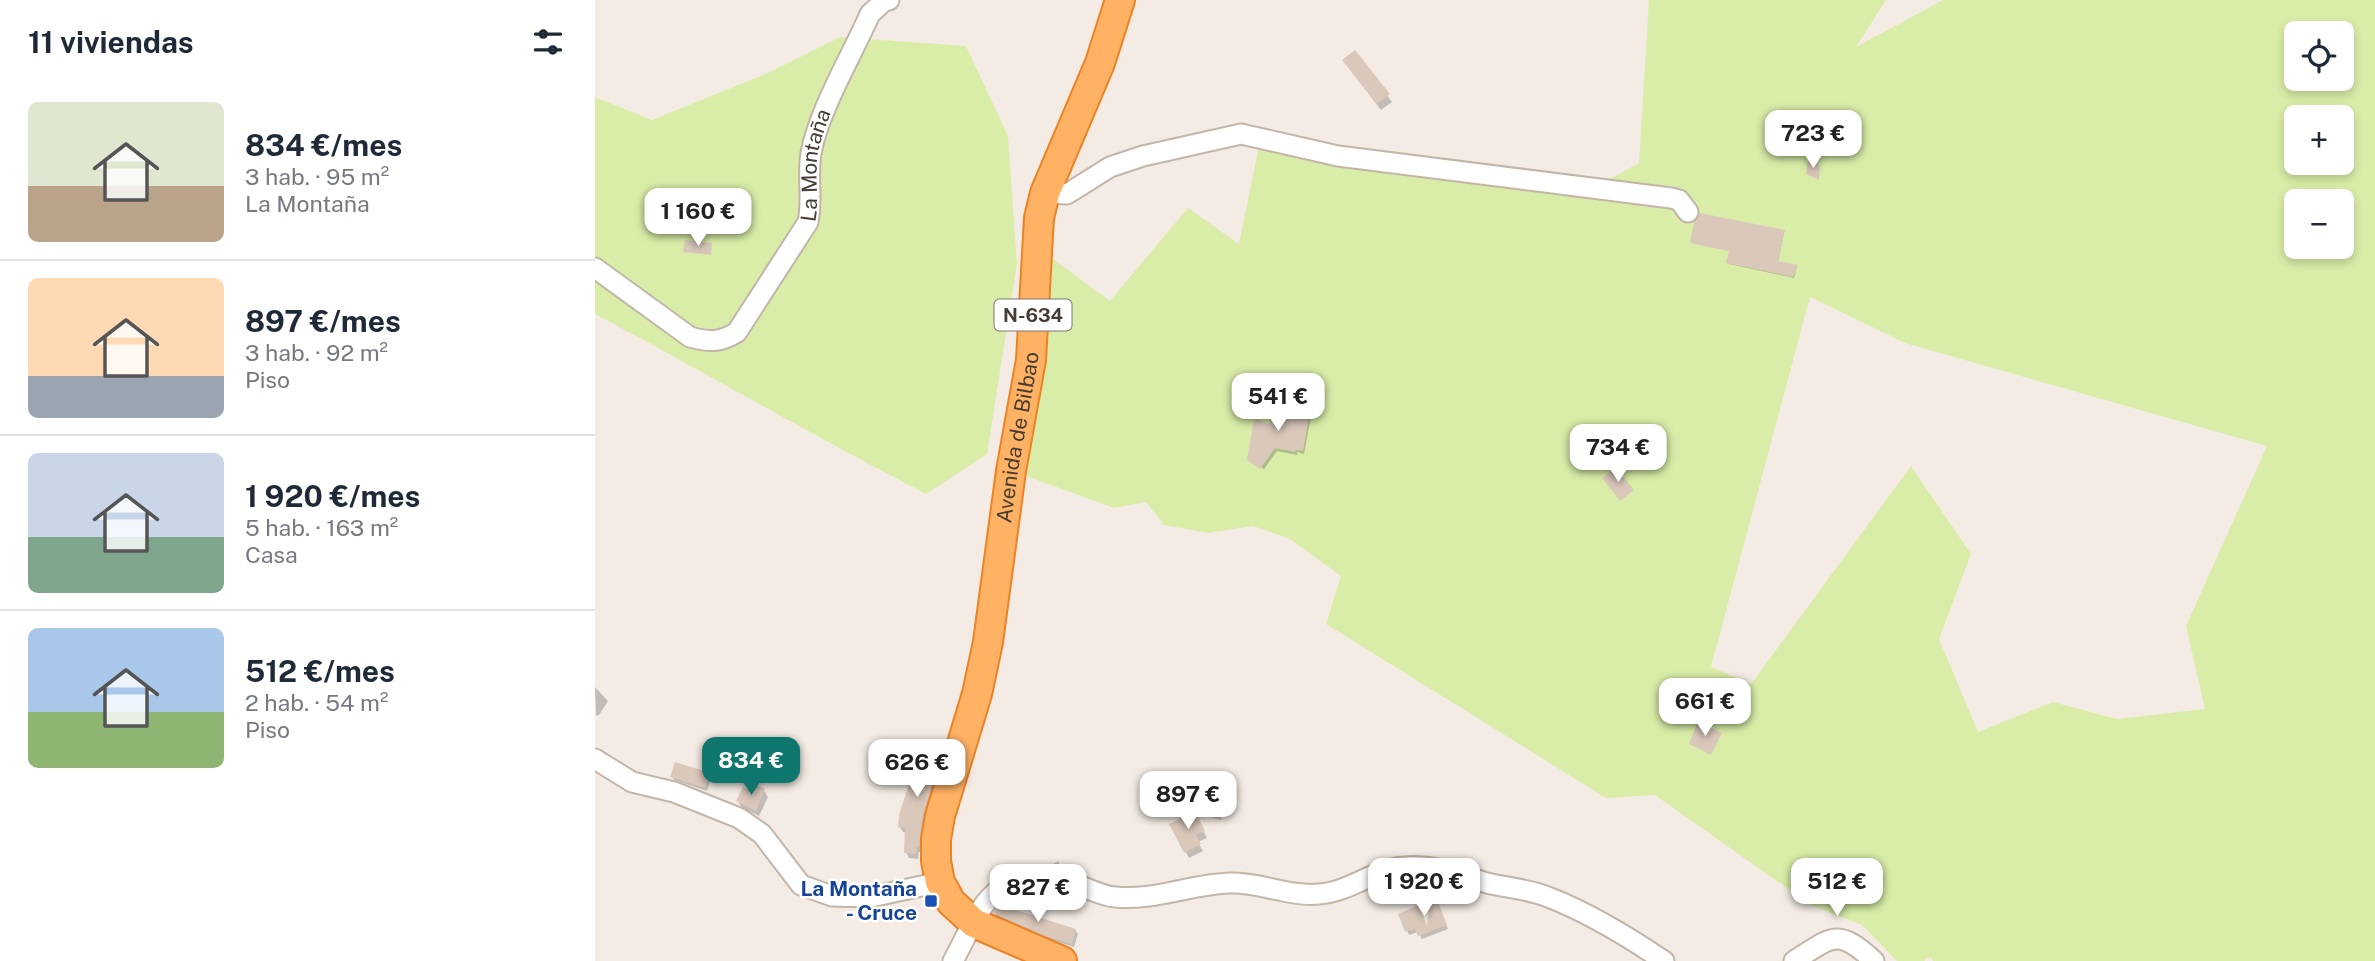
<!DOCTYPE html>
<html lang="es">
<head>
<meta charset="utf-8">
<style>
	:root { --surface:#fff; --page:#f6f6f7; --text:#1f2937; --muted:#747a83; --line:#e0e1e3; --accent:#0f766e }
	body { margin:0; font-family:"Public Sans",sans-serif; background:var(--page); color:var(--text); height:100vh; display:flex; flex-direction:column; font-size:26px; white-space:nowrap }
	* { box-sizing:border-box; margin:0 }
	p { font-size:23px; color:var(--muted) }
	.icon { flex:none; width:38px; height:38px; fill:none; stroke:currentColor; stroke-width:2; stroke-linecap:round; stroke-linejoin:round }
	.map { position:relative; flex:1; overflow:hidden }
	.side { display:flex; flex-direction:column; background:var(--surface); width:595px }
	.side>* { flex:none }
	.tools { position:absolute; left:1689px; top:21px; display:grid; gap:14px }
	.tools a { display:grid; place-items:center; width:70px; height:70px; border-radius:10px; background:var(--surface); box-shadow:0 4px 10px #0003; font-size:35px }
	.price { position:absolute; translate:-50% -60px; padding:0 16px; border-radius:14px; background:#fff; color:#222; font-size:23px; line-height:46px; filter:drop-shadow(0 2px 4px #0008) }
	.price::after { content:''; position:absolute; left:50%; top:42px; width:21px; height:16px; margin-left:-10px; background:inherit; clip-path:polygon(0 0,100% 0,50% 100%) }
	.price.on { background:var(--accent); color:#fff }
	ul { padding:0; list-style:none }
	li { display:flex; align-items:center; gap:21px; height:175px; padding:0 28px }
	li+li { border-top:2px solid var(--line) }
	li span { display:grid; place-items:center; flex:none; width:196px; height:140px; border-radius:10px; color:#555 }
	li>.icon { margin-inline-start:auto }
	span .icon { width:84px; height:84px; fill:#fffc; stroke-width:1 }
	li b { font-size:30px }
	h2 { display:flex; justify-content:space-between; align-items:center; height:84px; padding:0 28px; font-size:30px }
	main { display:flex; flex:1; min-height:0 }
	.map>svg:first-child { display:block }
</style>
</head>
<body>
<main>
<section class="side">
<h2>11 viviendas<svg class="icon" aria-label="filters" viewBox="0 0 24 24"><path d="M4 7h16M4 17h16"/><circle cx="9" cy="7" r="2"/><circle cx="15" cy="17" r="2"/></svg></h2>
<ul>
<li><span style="background:linear-gradient(#dfe7d0 60%,#b9a48a 0)"><svg class="icon" aria-label="home" viewBox="0 0 24 24"><path d="M3 11l9-7 9 7M6 9v11h12V9"/></svg></span><div><b>834 €/mes</b><p>3 hab. · 95 m²</p><p>La Montaña</p></div></li>
<li><span style="background:linear-gradient(#ffd9b3 70%,#9aa5b1 0)"><svg class="icon" aria-label="home" viewBox="0 0 24 24"><path d="M3 11l9-7 9 7M6 9v11h12V9"/></svg></span><div><b>897 €/mes</b><p>3 hab. · 92 m²</p><p>Piso</p></div></li>
<li><span style="background:linear-gradient(#c9d6e8 60%,#7fa58c 0)"><svg class="icon" aria-label="home" viewBox="0 0 24 24"><path d="M3 11l9-7 9 7M6 9v11h12V9"/></svg></span><div><b>1 920 €/mes</b><p>5 hab. · 163 m²</p><p>Casa</p></div></li>
<li><span style="background:linear-gradient(#a9c7e8 60%,#8fb573 0)"><svg class="icon" aria-label="home" viewBox="0 0 24 24"><path d="M3 11l9-7 9 7M6 9v11h12V9"/></svg></span><div><b>512 €/mes</b><p>2 hab. · 54 m²</p><p>Piso</p></div></li>
</ul>
</section>
<div class="map">
<svg width="1780" height="961" viewBox="0 0 1780 961">
	<rect width="100%" height="100%" fill="#f4ece4"/>
	<g fill="#d9eda8" fill-rule="evenodd">
		<path d="M1054,0H1291L1261,47L1348,0H1780V961H1338L1335,957L1329,961H1302L1267,925L1216,905L1060,795L1011,798L731,624L746,576L695,539L658,526L613,533L569,525L551,502L519,508L423,473L447,251L515,301L593,208L644,244L664,146L995,190L1044,163ZM1701,33H1746V79H1701ZM1701,117H1746V163H1701ZM1701,201H1746V247H1701ZM1215,297L1310,343L1672,446L1591,626L1610,709L1522,719L1458,702L1383,732L1344,639L1376,554L1316,466L1156,684L1116,667Z"/>
		<path d="M245,37L371,46L413,136L422,264L392,454L331,494C219,436 111,373 0,314V97L57,120L175,72Z"/>
	</g>
	<g fill="#0003">
		<path d="M760,53L797,102L786,110L753,67Z"/>
		<path d="M1189,232L1183,263L1202,266L1199,278L1134,264L1135,251L1097,243Z"/>
		<path d="M714,413L716,417L709,454L702,452V455L682,451L669,469L654,459L675,426Z"/>
		<path d="M0,687L13,701L4,715L1,716Z"/>
		<path d="M340,746L343,752L335,775L342,782L329,826L327,852H324L323,859L314,858L311,852L312,833L308,832L304,826Z"/>
		<path d="M114,774L116,778L112,791L79,780L77,776Z"/>
		<path d="M169,791L173,797L164,816L147,808L143,801L155,792Z"/>
		<path d="M599,813L612,838L603,842L608,851L594,858L576,824Z"/>
		<path d="M463,861L466,868L454,867Z"/>
		<path d="M838,892L853,929L827,939L823,932L814,935L805,915L833,931Z"/>
		<path d="M400,913L480,930L483,934L479,947L454,939L402,917Z"/>
	</g>
	<g fill="#dac8bb">
		<path d="M760,50L795,94L782,104L747,60Z"/>
		<path d="M1213,160L1225,166L1224,180L1211,174Z"/>
		<path d="M1105,213L1190,230L1183,261L1203,265L1198,277L1131,263L1134,251L1095,243L1099,222Z"/>
		<path d="M90,240L117,243L116,255L88,252Z"/>
		<path d="M684,399L706,408V410L715,412L708,451L701,450L700,452L680,448L665,469L652,460L659,418L674,424Z"/>
		<path d="M1021,468L1039,490L1025,501L1007,478Z"/>
		<path d="M1105,722L1127,733L1116,755L1094,744L1102,723Z"/>
		<path d="M328,741L341,745L332,772L340,775L327,819L324,847H322L321,854L309,853L310,828L303,827L304,815Z"/>
		<path d="M80,762L115,773L110,788L75,777Z"/>
		<path d="M157,783L170,789L161,811L141,801L148,787L154,790Z"/>
		<path d="M630,786L626,820L612,816Z"/>
		<path d="M600,811L610,831L601,835L606,844L589,853L574,824Z"/>
		<path d="M837,886L852,925L823,936L820,929L810,932L803,914L824,905L832,926Z"/>
		<path d="M405,905L481,929L477,944L450,936L398,913Z"/>
	</g>
	<g fill="none" stroke-linecap="round" stroke-linejoin="round">
		<defs>
			<g id="minor">
				<path d="M450,193L472,194L515,167L548,156L646,134L743,156L1076,198L1084,200L1093,212"/>
				<path id="s1" d="M0,268L95,337C114,342 125,343 142,332L213,222C218,199 212,176 216,153C224,110 257,55 275,14L289,1L294,0"/>
				<path d="M0,759L37,782L79,792L144,818L167,834L206,885L237,896L276,897L345,882"/>
				<path d="M358,961C372,937 383,902 408,887C429,875 458,876 480,884C493,888 506,896 520,897C559,901 597,884 635,883C665,882 694,897 724,894C755,892 779,869 809,867C838,864 865,875 892,883C912,888 934,889 953,897C992,912 1035,938 1069,961"/>
				<path d="M1199,961C1237,937 1242,927 1279,961"/>
			</g>
			<g id="highway">
				<path id="s2" d="M467,961L379,923L356,902L345,882L341,861V839L345,816L382,694L393,642L416,471L436,360L444,218L450,193L505,63L525,0"/>
			</g>
		</defs>
		<use href="#minor" stroke="#c3b5a8" stroke-width="23"/>
		<use href="#highway" stroke="#ed8224" stroke-width="32"/>
		<use href="#minor" stroke="#fff" stroke-width="19"/>
		<use href="#highway" stroke="#ffb263" stroke-width="28"/>
	</g>
	<rect fill="#1a4fb4" stroke="#fff" stroke-width="2.5" x="329" y="894" width="14" height="14" rx="3.5"/>
	<g text-anchor="middle" stroke-width="5" stroke-linejoin="round" paint-order="stroke">
		<rect fill="#fff" stroke="#7e7670" stroke-width="2" x="399.5" y="299.5" width="77" height="31" rx="5"/>
		<g font-size="19" font-weight="bold" fill="#463c33">
			<text x="438" y="322">N-634</text>
		</g>
		<g font-size="21" fill="#463c33" stroke="#fff">
			<text dy="7" stroke="none"><textPath href="#s1" startOffset="355">La Montaña</textPath></text>
			<text dy="7" stroke="none"><textPath href="#s2" startOffset="604">Avenida de Bilbao</textPath></text>
		</g>
		<g font-size="21" font-weight="bold" fill="#164399" stroke="#fff" text-anchor="end">
			<text x="322" y="896">La Montaña<tspan x="322" dy="24">- Cruce</tspan></text>
		</g>
	</g>
</svg>
<div class="tools">
<a><svg class="icon" aria-label="locate" viewBox="0 0 24 24"><circle cx="12" cy="12" r="6"/><path d="M12 2v4M12 18v4M2 12h4M18 12h4"/></svg></a>
<a>+</a>
<a>−</a>
</div>
<b class="price" style="left:1218px;top:170px">723 €</b>
<b class="price" style="left:103px;top:248px">1 160 €</b>
<b class="price" style="left:683px;top:433px">541 €</b>
<b class="price" style="left:1023px;top:484px">734 €</b>
<b class="price" style="left:1110px;top:738px">661 €</b>
<b class="price on" style="left:156px;top:797px">834 €</b>
<b class="price" style="left:322px;top:799px">626 €</b>
<b class="price" style="left:593px;top:831px">897 €</b>
<b class="price" style="left:829px;top:918px">1 920 €</b>
<b class="price" style="left:1242px;top:918px">512 €</b>
<b class="price" style="left:443px;top:924px">827 €</b>
</div>
</main>
</body>
</html>
